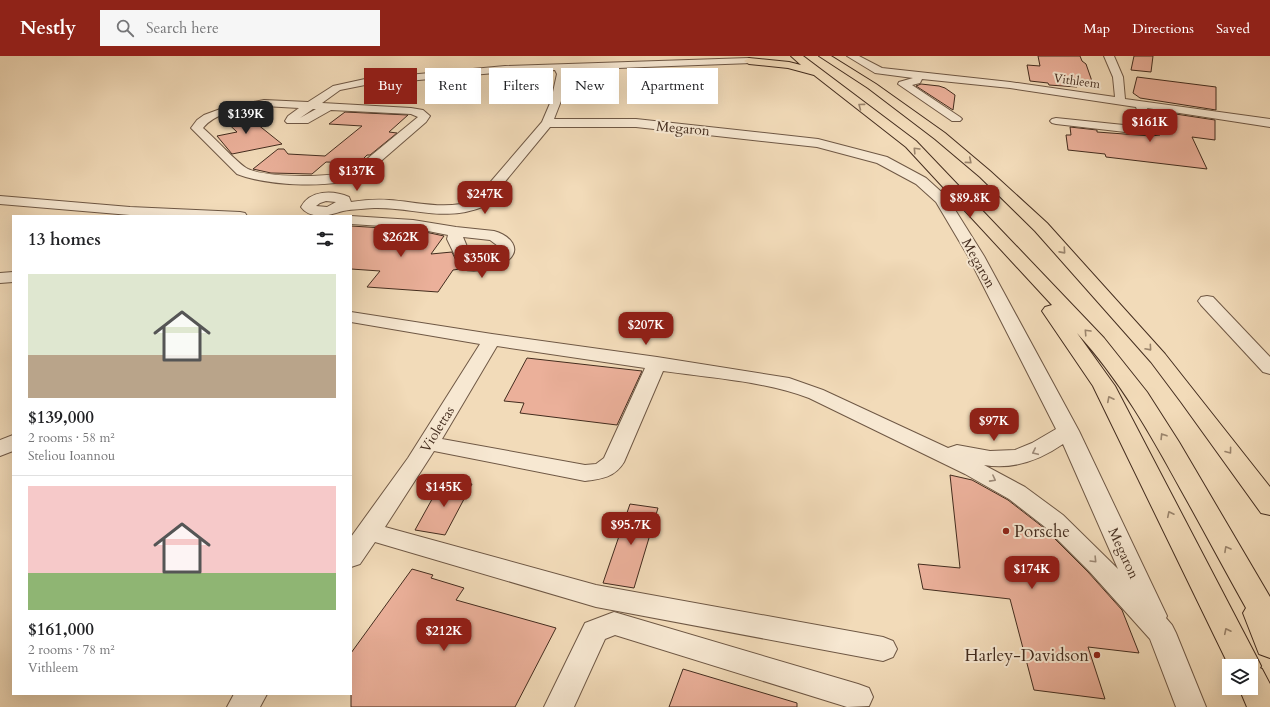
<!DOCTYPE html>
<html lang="en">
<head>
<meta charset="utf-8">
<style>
	:root { --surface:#fff; --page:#f6f6f6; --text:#202124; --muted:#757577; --line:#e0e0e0; --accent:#8f2418 }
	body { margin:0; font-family:Cardo,serif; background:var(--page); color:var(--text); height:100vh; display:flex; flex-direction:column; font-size:15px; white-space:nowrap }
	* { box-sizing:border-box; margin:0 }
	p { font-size:13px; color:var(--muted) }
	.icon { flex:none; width:22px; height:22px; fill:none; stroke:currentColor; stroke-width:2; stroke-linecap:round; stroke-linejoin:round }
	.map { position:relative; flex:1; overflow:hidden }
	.side { position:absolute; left:12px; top:159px; width:340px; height:480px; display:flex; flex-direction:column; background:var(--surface); border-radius:0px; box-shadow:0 4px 16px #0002 }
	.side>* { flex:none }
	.hud { position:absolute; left:364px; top:12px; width:380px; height:36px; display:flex; gap:8px }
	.controls { position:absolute; left:1222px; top:603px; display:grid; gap:8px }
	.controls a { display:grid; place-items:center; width:36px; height:36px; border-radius:0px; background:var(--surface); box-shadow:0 4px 16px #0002; font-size:20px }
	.price { position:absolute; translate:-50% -34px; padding:0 9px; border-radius:8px; background:var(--accent); color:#fff; font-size:13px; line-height:26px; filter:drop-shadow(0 1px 2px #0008) }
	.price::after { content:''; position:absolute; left:50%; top:24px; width:12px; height:9px; margin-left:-6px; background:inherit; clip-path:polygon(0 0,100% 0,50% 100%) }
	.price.selected { background:#222; color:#fff }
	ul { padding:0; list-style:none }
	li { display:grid; align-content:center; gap:8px; height:212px; padding:0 16px }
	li+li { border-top:1px solid var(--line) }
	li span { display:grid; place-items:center; height:124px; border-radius:0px; color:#555 }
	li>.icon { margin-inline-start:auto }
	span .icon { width:72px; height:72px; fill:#fffc; stroke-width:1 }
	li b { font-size:17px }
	h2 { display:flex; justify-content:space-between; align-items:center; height:48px; padding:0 16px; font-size:17px }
	.chip { padding:0 14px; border-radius:0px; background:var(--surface); box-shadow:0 4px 16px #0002; font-size:14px; line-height:36px }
	.chip.selected { background:var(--accent); color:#fff }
	header { display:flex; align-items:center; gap:24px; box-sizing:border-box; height:56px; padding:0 20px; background:var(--accent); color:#fff }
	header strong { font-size:19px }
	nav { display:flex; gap:22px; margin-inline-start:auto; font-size:14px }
	.search { width:280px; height:36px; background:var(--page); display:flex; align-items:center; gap:10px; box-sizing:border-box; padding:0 14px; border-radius:0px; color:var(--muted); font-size:15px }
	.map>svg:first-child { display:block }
</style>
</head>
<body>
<header>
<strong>Nestly</strong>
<div class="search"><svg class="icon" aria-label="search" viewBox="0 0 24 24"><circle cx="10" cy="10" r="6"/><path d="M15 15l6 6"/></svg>Search here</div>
<nav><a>Map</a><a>Directions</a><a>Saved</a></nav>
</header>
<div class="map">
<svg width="1270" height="651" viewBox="0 0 1270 651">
	<rect width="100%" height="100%" fill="#f2dbb9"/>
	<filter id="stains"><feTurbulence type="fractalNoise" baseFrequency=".005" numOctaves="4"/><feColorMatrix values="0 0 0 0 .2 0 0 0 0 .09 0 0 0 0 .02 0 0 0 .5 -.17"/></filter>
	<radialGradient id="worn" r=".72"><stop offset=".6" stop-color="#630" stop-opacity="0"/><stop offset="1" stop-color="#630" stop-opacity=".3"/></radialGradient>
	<g fill="#ebb09a" stroke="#432c1e">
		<path d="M1038,0H1080L1082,5L1086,8L1094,31L1077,29V31L1049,29L1048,27L1030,25L1027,9L1040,10Z"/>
		<path d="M1134,0H1153L1151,16L1131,14Z"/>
		<path d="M1137,21L1216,31V54L1140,42L1133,37Z"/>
		<path d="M921,28L939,30L945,32L955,39L953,54L916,30Z"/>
		<path d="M242,56L282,88L232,98L217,80L237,76L221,61Z"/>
		<path d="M345,56L408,59L389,76L397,77L370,99H367L359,107L326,106L312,118L271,117L253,113L278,93H284L288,98L325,100L362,70L329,68Z"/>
		<path d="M1169,57L1215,64V84L1192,81L1207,113L1106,101L1105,98L1068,94L1066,79H1071L1070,71L1097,74V76L1151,80L1160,79L1159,76H1168Z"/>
		<path d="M351,170L416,174L444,180L431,198L452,196L460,213L453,214L438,236L367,231L380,215L351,213Z"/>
		<path d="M527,302L642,315L617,369L520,357L524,347L504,345Z"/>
		<path d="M950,419L972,424L1008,444L1044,472L1088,516L1122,554L1139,597L1088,591L1105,643L1034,634L1010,543L923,533L918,508L960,512Z"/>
		<path d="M446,424L472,428L445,479L415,474L436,436H440Z"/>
		<path d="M630,448L658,452L634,532L603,527Z"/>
		<path d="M412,513L433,519L431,522L464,532L456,544L556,572L515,651H351V597Z"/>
		<path d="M683,613L797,647V651H669Z"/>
	</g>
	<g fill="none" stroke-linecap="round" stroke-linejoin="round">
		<defs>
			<g id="minor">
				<path d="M847,0H859L882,12L1010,26L1115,41L1113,21L1104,0H1114L1123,21L1125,43L1270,63V71L1147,52L1157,75L1155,78L1151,79L1056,68L1052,67L1050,65L1052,63L1056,62L1143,71L1136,51L1010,32L922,23L920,27L912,29L960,61L962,63L960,65H952L898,28L899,26L913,22L875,17Z"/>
				<path d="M749,2L754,5L752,7L564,14L567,18L561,45L554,63H636L818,83L887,101L926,122L947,141L984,200L1079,375L1167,560L1166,562L1172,569L1176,577L1206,651H1176L1150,583L1089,515L1045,471L1009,443L965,418L809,342C763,325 712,322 663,315L624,406C615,421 602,423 585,425L434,395L385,471L596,529L883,581L893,585L897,593L893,601L883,605L596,551L375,486L360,508L351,511V481L408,402L480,288L351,266V256L492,278L657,301L789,322L823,334L948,392L957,389L990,395L1015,394L1032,387L1056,373L968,200L936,146L916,128L877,107L817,91L636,71H550L485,150C444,167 414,151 374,152C364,153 353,153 343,155C335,157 328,160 319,160C312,159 305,157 301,151C310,134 333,134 349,141L351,146C364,144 376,143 389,144C418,146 447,155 475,144L542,66L551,45L557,18L555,14L505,16L365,29L340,34L322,47L411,52L423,54L430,60L426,66L366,118C338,134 267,130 237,118L191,72L197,64L204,59L223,52L264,44L308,46L333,30L365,23L505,10ZM264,50L299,52L288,60L285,65L287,67H308L331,54L411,58L418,61L356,112C338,123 268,122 248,113C238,108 214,81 203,72C216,55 245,53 264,50ZM313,53H316L300,62ZM326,145L336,146L327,151L316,150L320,147ZM497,290L645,312L604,402L596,408L585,409L442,383ZM1063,388L1118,513L1063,459L1025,431L984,409C1013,414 1040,404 1063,388Z"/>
				<path d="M0,140L130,151L240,156L245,157L247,160L130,159L0,148Z"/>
				<path d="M349,160H351L413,164L456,171L494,175C509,179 524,193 506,206C495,213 475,217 462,213L460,210L447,183L448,179L413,172L351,168V160ZM463,181L490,184L498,190V194C493,202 483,203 473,205Z"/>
				<path d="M13,216V226L0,227V217Z"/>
				<path d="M1207,240L1213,241L1270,301V318L1263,316L1201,249L1198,245L1201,241Z"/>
				<path d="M13,379V395L0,400V384Z"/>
				<path d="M614,556L858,628L869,632L873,641L869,650L847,651L615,579L605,583L574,651H544L585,567Z"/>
				<path d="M234,638H267L260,651H227Z"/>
			</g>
			<g id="highway">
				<path d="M791,0H803L916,85L1104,282L1147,336L1179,386L1270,541V602L1259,598L1243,557L1246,552C1224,513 1203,473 1181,434C1151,379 1120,324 1077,277L1115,330L1256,600L1261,610L1260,612L1262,613L1270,628V651H1247L1239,632H1251V610H1229L1093,330L1042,255L1045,251L1052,249L906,91L814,19L788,12L749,8L744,5L749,2L789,6L801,9Z"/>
				<path d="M819,0H831L876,28L945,77L990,115L1047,167L1165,298L1270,431V459L1261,457L1181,346L1151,306L1035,175L980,121L935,83L868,32Z"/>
			</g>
		</defs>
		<use href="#minor" stroke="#6f5845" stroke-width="2"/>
		<use href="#highway" stroke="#432c1e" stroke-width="2"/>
		<use href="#minor" fill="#f7e8d2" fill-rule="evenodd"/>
		<use href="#highway" fill="#f2dbb9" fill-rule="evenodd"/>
	</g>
	<defs><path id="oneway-chevron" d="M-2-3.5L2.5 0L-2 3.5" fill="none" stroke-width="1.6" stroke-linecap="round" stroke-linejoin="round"/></defs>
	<g stroke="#9a846c">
		<use href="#oneway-chevron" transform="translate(861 50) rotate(-143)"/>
		<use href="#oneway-chevron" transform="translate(916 94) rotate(-134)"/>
		<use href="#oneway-chevron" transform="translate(969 105) rotate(40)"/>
		<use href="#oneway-chevron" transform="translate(1063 195) rotate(48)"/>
		<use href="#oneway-chevron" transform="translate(1087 276) rotate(-133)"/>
		<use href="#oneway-chevron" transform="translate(1149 292) rotate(49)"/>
		<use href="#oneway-chevron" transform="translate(1110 343) rotate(-117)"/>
		<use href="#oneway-chevron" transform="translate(1163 380) rotate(-122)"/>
		<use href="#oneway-chevron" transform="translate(1229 395) rotate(53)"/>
		<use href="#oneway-chevron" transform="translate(1170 458) rotate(-116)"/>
		<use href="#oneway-chevron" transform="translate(1227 493) rotate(-119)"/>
		<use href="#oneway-chevron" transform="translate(1227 575) rotate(-116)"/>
	</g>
	<g stroke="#9d8a78">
		<use href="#oneway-chevron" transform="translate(1035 396) rotate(155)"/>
		<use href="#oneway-chevron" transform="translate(993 423) rotate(28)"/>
		<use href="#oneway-chevron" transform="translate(1094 504) rotate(46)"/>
	</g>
	<g fill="#8f2418" stroke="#f7e8d2" stroke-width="1.5">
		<circle cx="1006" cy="475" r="4"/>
		<circle cx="1097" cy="599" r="4"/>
	</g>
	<g text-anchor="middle" stroke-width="4" stroke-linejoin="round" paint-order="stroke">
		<g font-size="12" fill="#432c1e" stroke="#f7e8d2">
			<text transform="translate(1077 25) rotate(8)" y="4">Vithleem</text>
		</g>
		<g font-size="14" fill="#432c1e" stroke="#f7e8d2">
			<text transform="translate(683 72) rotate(5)" y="5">Megaron</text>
			<text transform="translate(979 207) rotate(61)" y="5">Megaron</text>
			<text transform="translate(437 373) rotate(-58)" y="5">Violettas</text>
			<text transform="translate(1124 497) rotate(65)" y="5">Megaron</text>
		</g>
		<g font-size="17" fill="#432c1e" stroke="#f7e8d2" text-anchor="start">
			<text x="1014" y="481">Porsche</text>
			<text x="1089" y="605" text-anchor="end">Harley-Davidson</text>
		</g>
	</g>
	<rect width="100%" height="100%" filter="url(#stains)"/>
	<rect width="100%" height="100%" fill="url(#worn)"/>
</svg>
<div class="controls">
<a><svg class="icon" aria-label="layers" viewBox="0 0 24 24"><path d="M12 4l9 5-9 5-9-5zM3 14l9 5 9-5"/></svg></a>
</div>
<b class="price selected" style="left:246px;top:79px">$139K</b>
<b class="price" style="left:1150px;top:87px">$161K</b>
<b class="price" style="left:357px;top:136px">$137K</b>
<b class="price" style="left:485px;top:159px">$247K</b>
<b class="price" style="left:970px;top:163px">$89.8K</b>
<b class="price" style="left:401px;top:202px">$262K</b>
<b class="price" style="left:482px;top:223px">$350K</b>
<b class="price" style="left:646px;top:290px">$207K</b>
<b class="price" style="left:994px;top:386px">$97K</b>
<b class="price" style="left:444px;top:452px">$145K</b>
<b class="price" style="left:631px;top:490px">$95.7K</b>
<b class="price" style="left:1032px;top:534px">$174K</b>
<b class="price" style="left:444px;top:596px">$212K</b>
<div class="hud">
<a class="chip selected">Buy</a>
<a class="chip">Rent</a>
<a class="chip">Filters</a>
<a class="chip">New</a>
<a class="chip">Apartment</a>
</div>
<section class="side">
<h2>13 homes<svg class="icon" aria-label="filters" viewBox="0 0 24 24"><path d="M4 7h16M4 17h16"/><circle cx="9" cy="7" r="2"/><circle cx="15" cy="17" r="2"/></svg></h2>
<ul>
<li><span style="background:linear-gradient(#dfe7d0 65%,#b9a48a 0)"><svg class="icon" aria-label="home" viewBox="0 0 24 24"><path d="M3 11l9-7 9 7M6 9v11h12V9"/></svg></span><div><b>$139,000</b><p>2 rooms · 58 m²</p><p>Steliou Ioannou</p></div></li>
<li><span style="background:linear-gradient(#f6c9c9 70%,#8fb573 0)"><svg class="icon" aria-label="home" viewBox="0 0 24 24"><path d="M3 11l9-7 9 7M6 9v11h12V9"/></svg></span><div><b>$161,000</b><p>2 rooms · 78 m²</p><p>Vithleem</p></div></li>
</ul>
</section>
</div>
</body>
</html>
